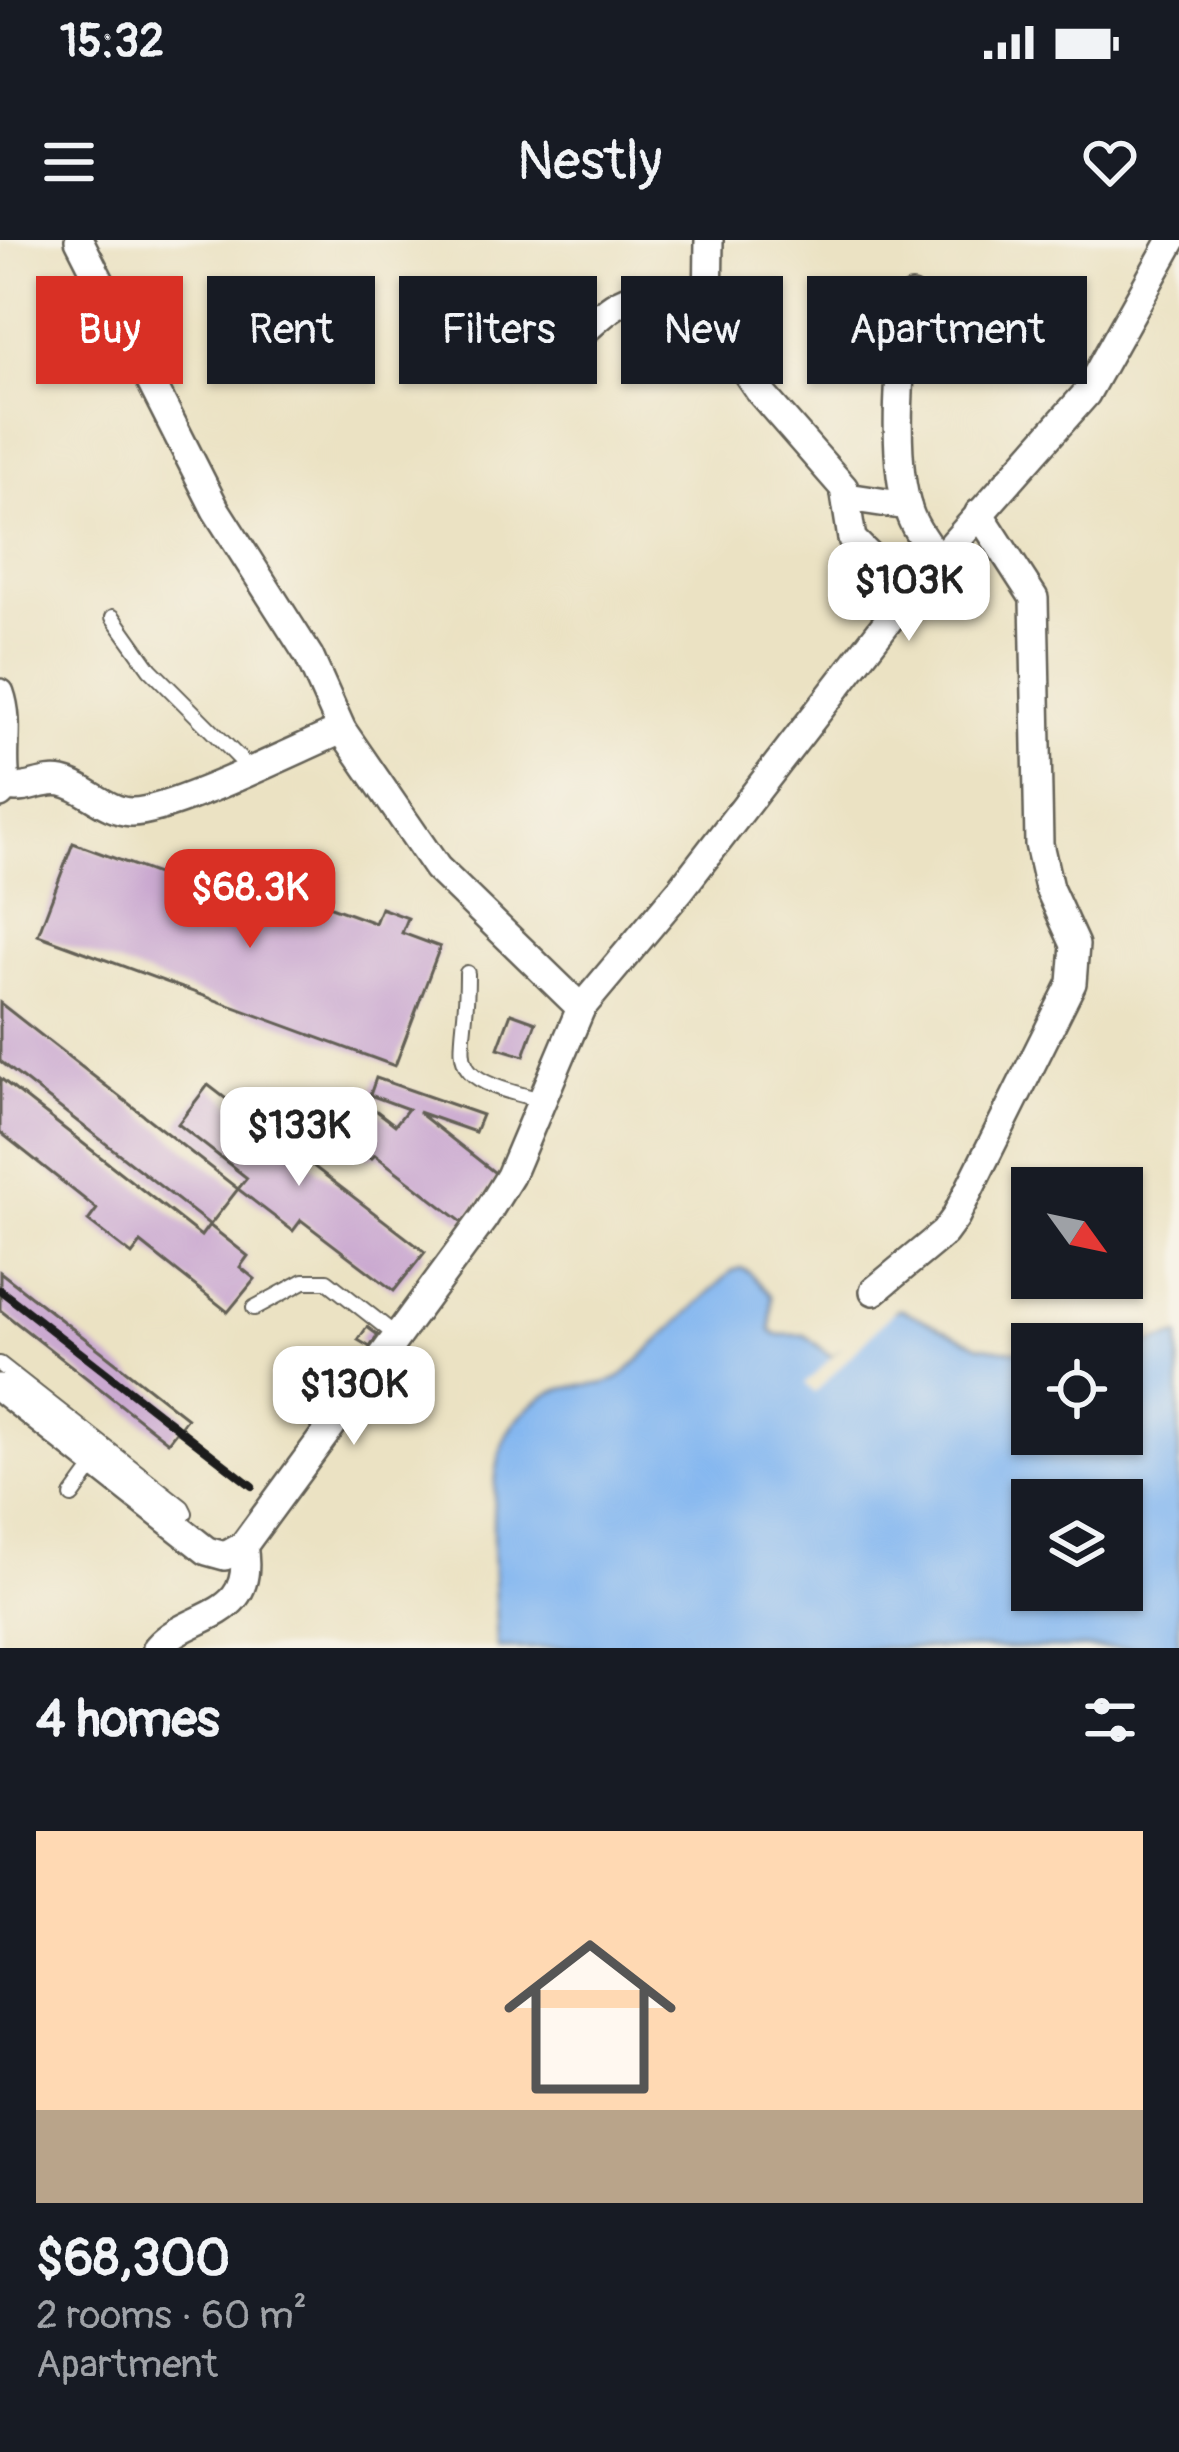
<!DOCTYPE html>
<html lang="en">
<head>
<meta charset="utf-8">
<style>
	:root { --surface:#171b24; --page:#20242c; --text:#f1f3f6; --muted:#9ea1a6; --accent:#d93025 }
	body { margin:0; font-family:Pangolin,sans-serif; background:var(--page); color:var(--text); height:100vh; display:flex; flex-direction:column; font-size:45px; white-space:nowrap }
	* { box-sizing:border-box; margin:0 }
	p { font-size:39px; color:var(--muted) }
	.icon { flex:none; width:66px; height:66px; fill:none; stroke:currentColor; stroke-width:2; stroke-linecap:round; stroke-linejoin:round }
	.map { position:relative; height:1408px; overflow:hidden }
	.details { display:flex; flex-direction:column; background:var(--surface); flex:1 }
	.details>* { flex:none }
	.hud { position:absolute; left:36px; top:36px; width:1107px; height:108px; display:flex; gap:24px }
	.needle { width:78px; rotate:123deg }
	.tools { position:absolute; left:1011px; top:927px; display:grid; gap:24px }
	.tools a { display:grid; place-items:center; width:132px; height:132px; border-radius:0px; background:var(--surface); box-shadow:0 3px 9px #0004; font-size:60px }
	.price { position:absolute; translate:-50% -102px; padding:0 27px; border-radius:24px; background:#fff; color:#222; font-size:39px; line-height:78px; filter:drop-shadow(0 3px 6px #0008) }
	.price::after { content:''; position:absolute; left:50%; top:72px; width:36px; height:27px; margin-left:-18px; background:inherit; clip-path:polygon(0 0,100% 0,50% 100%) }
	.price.selected { background:var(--accent); color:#fff }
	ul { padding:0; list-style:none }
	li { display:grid; align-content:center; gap:24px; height:636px; padding:0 36px }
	li span { display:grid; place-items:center; height:372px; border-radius:0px; color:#555 }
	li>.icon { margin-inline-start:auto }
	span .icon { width:216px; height:216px; fill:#fffc; stroke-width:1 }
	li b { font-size:51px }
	h2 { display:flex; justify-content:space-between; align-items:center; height:144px; padding:0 36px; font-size:51px }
	.tag { padding:0 42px; border-radius:0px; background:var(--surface); box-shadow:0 3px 9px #0004; font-size:42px; line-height:108px }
	.tag.selected { background:var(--accent); color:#fff }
	.status { display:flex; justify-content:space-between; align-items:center; height:84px; padding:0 60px; background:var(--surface); direction:ltr }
	.status svg { height:33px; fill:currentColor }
	header { display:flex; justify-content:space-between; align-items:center; height:156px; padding:0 36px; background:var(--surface); font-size:54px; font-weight:600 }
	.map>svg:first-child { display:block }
</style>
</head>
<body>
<div class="status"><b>15:32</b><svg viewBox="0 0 49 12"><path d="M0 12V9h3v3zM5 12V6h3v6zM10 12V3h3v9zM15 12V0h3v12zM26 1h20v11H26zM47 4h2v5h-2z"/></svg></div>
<header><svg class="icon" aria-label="menu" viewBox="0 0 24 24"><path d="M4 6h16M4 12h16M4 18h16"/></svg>Nestly<svg class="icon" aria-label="heart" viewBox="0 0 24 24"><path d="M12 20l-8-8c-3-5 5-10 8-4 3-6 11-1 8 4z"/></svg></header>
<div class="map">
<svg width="1179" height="1408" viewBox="0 0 1179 1408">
	<rect width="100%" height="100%" fill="#f7f3e8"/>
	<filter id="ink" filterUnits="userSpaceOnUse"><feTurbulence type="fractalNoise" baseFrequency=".00833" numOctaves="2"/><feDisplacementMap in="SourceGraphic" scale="24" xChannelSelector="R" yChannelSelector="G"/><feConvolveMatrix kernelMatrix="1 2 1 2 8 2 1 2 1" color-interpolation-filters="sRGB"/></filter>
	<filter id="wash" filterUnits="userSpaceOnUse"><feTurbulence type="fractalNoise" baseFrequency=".004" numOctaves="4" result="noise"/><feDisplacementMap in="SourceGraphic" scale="48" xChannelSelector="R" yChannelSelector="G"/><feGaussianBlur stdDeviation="2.7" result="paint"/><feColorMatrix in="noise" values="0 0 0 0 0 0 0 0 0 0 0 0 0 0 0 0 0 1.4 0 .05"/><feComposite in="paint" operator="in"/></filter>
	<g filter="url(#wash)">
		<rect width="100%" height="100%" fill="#ebe2c3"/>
		<path fill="#82b6f0" stroke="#4f6986" stroke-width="3" fill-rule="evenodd" d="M741,1028L750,1033L771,1056V1091L776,1095H805L832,1117L888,1073L900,1069L980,1106L1032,1113V1194H1122V1111L1179,1095V1408H497C496,1357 483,1229 510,1189C517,1178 533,1164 543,1157C571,1140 596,1151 621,1137L732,1031ZM1032,1260H1122V1350H1032Z"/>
		<path fill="#ebe2c3" d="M890,1066L895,1070L815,1153L805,1144L863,1086Z"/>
		<g id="blocks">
			<g fill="#caa9d0">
				<path d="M73,603L255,670L265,643L375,683L381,668L408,678L402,693L440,707L395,826L38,695Z"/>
				<path d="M0,763L238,949L210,985L0,821Z"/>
				<path d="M511,773L536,782L524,816L498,808Z"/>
				<path d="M0,838L201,996L209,985L248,1016L240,1027L255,1039L228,1072L141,1003L132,1015L88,981L97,969L0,892Z"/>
				<path d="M376,838L482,875L475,892L418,872L499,936L463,983L375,915L371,919L327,886L352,852L395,885L408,869L370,855Z"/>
				<path d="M208,845L425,1012L394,1051L301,980L293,991L238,949L247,938L178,884Z"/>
				<path d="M0,1032L187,1178L168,1202L0,1070Z"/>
				<path d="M367,1087L378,1095L370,1107L358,1100Z"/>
			</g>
		</g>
	</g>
	<g filter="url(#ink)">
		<use href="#blocks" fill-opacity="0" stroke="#646156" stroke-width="3"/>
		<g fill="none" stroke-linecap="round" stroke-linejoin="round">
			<defs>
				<g id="service">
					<path d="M113,377L150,429L250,529"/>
					<path d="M467,733C468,823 433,834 542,860"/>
					<path d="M254,1068L304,1041H327L397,1096"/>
					<path d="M0,1124L182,1267L185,1273L176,1287"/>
					<path d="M72,1256L96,1223"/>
				</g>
				<g id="minor">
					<path d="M79,0L216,270L309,416L342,490L437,628L581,768"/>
					<path d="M709,0L708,71L716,88L760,152L844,248L852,299L908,355"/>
					<path d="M912,57C898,110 891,220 909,272C915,290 927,304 938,320"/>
					<path d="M555,109C588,97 603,62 639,56L716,88"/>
					<path d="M847,257L907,266"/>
					<path d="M0,453C11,484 0,516 7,547"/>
					<path d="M0,554L7,547C27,552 43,538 62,542C86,547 105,571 131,572C169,573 299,508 342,490"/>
					<path d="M874,1051L944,993L955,978L1072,743L1075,705L1049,648L1039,604L1034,358L979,273"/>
					<path d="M0,1148L207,1311L225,1316L243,1306L484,978L510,936L581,768L681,649L908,355L1086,154L1172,0"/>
					<path d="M157,1408C190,1370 257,1382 243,1306"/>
				</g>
			</defs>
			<use href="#service" stroke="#646156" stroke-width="18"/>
			<use href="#minor" stroke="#646156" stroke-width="32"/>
			<use href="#service" stroke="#fff" stroke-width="14"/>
			<use href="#minor" stroke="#fff" stroke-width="27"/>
			<path stroke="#1c1c1c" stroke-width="8" d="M0,1050L252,1246"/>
		</g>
	</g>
</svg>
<div class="tools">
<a><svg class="needle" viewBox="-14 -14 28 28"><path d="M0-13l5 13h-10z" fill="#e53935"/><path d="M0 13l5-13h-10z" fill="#9ea1a6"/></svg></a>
<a><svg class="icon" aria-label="locate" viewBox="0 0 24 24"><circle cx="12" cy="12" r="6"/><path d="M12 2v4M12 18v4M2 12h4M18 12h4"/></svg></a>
<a><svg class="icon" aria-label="layers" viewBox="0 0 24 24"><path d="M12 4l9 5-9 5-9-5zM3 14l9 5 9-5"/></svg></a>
</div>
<b class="price" style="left:909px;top:404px">$103K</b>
<b class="price selected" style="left:250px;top:711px">$68.3K</b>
<b class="price" style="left:299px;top:949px">$133K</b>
<b class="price" style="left:354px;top:1208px">$130K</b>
<div class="hud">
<a class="tag selected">Buy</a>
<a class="tag">Rent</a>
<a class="tag">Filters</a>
<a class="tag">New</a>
<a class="tag">Apartment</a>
</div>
</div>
<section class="details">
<h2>4 homes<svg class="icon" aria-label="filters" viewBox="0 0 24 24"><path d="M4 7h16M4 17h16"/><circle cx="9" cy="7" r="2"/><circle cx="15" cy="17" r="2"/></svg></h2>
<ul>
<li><span style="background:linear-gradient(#ffd9b3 75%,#b9a48a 0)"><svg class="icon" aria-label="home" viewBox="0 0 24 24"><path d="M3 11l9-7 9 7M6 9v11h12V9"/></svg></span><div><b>$68,300</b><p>2 rooms · 60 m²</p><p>Apartment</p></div></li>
</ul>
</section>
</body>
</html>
